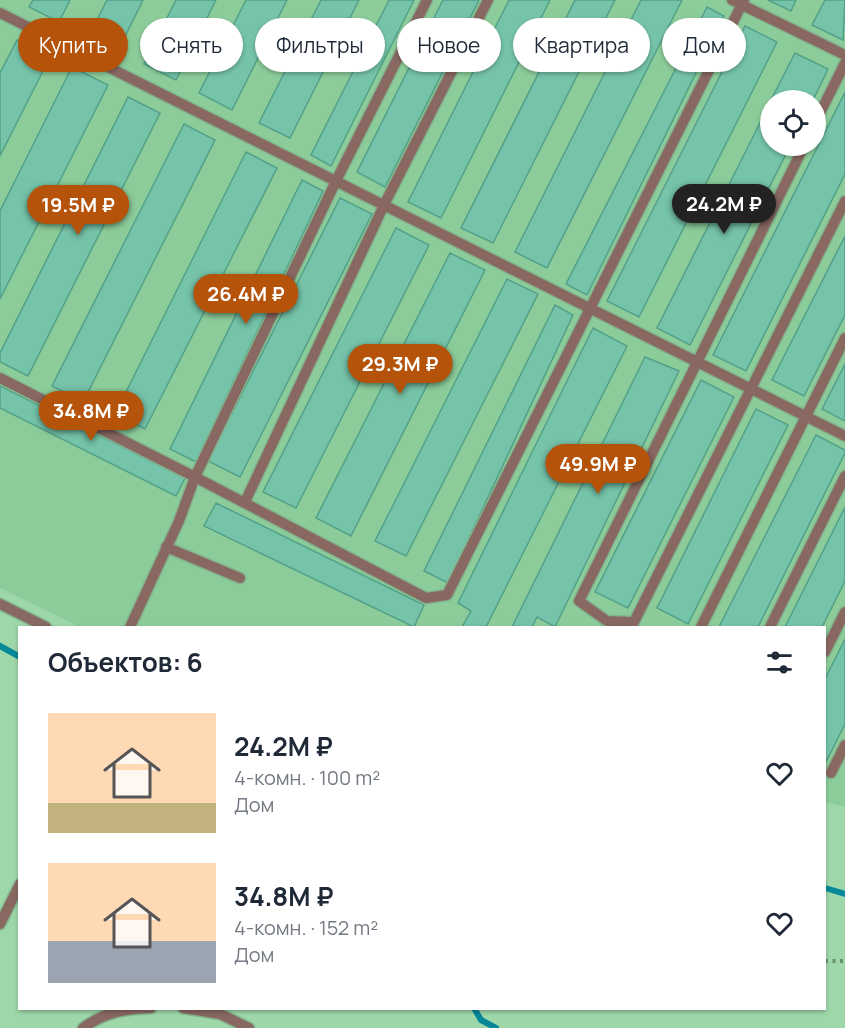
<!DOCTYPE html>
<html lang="ru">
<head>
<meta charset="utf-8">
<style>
	:root { --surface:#fff; --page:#f2f2f3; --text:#1f2937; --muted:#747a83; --accent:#b45309 }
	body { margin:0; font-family:Manrope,sans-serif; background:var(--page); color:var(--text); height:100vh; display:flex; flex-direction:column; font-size:22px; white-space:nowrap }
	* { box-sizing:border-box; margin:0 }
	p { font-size:20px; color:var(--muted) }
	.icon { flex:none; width:33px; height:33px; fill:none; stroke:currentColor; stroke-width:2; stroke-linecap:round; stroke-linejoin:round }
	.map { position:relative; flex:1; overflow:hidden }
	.sheet { position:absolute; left:18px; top:626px; width:808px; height:384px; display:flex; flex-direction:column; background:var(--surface); border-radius:0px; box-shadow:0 2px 4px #0004 }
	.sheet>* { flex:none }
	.hud { position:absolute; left:18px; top:18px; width:810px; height:54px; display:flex; gap:12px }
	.tools { position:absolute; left:760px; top:90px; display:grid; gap:12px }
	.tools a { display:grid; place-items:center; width:66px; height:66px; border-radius:50%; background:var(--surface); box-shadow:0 2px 4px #0004; font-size:30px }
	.price { position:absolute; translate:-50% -51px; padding:0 14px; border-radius:21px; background:var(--accent); color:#fff; font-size:20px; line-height:39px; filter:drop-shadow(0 2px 3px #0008) }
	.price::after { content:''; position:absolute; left:50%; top:36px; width:18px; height:14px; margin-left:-9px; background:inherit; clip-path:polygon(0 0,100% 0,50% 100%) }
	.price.active { background:#222; color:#fff }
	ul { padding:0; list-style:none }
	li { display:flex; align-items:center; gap:18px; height:150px; padding:0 30px }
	li span { display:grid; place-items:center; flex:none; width:168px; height:120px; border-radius:0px; color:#555 }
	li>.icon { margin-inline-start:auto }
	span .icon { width:72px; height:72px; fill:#fffc; stroke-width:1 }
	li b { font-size:26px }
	h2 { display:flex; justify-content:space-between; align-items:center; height:72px; padding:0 30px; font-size:26px }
	.pill { padding:0 21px; border-radius:27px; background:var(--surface); box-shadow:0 2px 4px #0004; font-size:21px; line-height:54px }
	.pill.active { background:var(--accent); color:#fff }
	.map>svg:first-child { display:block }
</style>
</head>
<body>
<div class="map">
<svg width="845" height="1028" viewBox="0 0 845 1028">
	<rect width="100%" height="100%" fill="#9ed7aa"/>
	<path fill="#8ccc9a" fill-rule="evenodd" d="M0,0H845V807L825,802V627H80L0,588ZM771,100H816V146H771Z"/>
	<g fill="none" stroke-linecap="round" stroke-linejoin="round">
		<g stroke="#068899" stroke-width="6">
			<path d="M0,646L20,657"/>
			<path d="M825,888L845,894"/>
			<path d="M474,1008L481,1020L496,1028"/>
		</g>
	</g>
	<g fill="#75c3a9" stroke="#52a188" stroke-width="1.5">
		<path d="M33,0H70L59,22L29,7Z"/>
		<path d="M107,0H143L119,49L90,34Z"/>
		<path d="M176,0H216L176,80L144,64Z"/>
		<path d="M246,0H287L232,110L199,93Z"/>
		<path d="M321,0H359L290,138L259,123Z"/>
		<path d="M389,0H414L331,166L311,155Z"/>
		<path d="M443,0H479L385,187L357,172Z"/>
		<path d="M509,0H550L441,218L408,202Z"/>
		<path d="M575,0H615L493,243L461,228Z"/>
		<path d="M641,0H682L547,268L515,252Z"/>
		<path d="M768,0H796L791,11Z"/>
		<path d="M825,0H845L843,40L812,25Z"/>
		<path d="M707,7L724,16L587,295L566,284Z"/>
		<path d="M745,26L777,42L639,317L607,301Z"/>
		<path d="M17,40L50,57L0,156V73Z"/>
		<path d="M795,53L828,69L813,100H771Z"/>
		<path d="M72,67L108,85L0,299V211Z"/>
		<path d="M845,92V174L746,371L713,355Z"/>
		<path d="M128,97L160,113L28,376L0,362V353Z"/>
		<path d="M771,101V146H790L690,345L657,328Z"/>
		<path d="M184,124L215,140L83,402L52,386Z"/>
		<path d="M246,152L277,168L145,429L115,414Z"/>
		<path d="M302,180L323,191L196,462L170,449Z"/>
		<path d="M340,198L372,214L240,477L208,461Z"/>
		<path d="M396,228L429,245L296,508L263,492Z"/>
		<path d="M845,236V315L804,396L772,380Z"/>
		<path d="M450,253L485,270L351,536L316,518Z"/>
		<path d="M507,279L538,294L406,556L375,541Z"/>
		<path d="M555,305L573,315L448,583L424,571Z"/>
		<path d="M593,328L627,346L486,627H462L471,611L458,603Z"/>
		<path d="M645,357L679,371L555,627L537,617L532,627H512Z"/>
		<path d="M845,364V421L822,409Z"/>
		<path d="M701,380L734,397L628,608L595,592Z"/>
		<path d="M0,386L185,478L176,496L0,408Z"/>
		<path d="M756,409L788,425L688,624L657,608Z"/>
		<path d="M816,435L845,450V453L758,627H719Z"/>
		<path d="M216,503L424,605L414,627L204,526Z"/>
		<path d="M845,507V581L822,627H785Z"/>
		<path d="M845,639V724L825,764V679Z"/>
	</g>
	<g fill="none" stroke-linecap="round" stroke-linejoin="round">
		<defs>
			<g id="lane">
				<path d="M732,0L845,55"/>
				<path d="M0,13L845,436"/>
				<path d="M816,121L845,63"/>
				<path d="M804,146L579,601L607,621L634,622L845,201"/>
				<path d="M0,378L195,477L426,598L447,595L744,0"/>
				<path d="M245,502L384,205L488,0"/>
				<path d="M166,547L240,578"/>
				<path d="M0,604L46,627"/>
				<path d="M130,627L179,521L195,477L336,181L427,0"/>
				<path d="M701,627L845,338"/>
				<path d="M770,627L845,476"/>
				<path d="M825,652L845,612"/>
				<path d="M831,773L845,745"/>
				<path d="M0,924L20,884"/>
				<path d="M183,1008L220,1014L249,1028"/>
				<path d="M83,1028C105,1012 124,1009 151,1008"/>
			</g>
		</defs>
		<use href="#lane" stroke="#82b48d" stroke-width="13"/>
		<path stroke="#66906f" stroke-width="4" stroke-dasharray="3 4.5" stroke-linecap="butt" d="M825,961H845"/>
		<use href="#lane" stroke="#896862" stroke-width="10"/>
	</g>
</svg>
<div class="tools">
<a><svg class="icon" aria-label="locate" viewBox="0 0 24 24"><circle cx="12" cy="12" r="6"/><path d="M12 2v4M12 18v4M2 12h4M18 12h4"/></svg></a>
</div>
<b class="price active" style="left:724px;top:235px">24.2M ₽</b>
<b class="price" style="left:78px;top:236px">19.5M ₽</b>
<b class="price" style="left:246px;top:325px">26.4M ₽</b>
<b class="price" style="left:400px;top:395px">29.3M ₽</b>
<b class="price" style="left:91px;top:442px">34.8M ₽</b>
<b class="price" style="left:598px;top:495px">49.9M ₽</b>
<div class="hud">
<a class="pill active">Купить</a>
<a class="pill">Снять</a>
<a class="pill">Фильтры</a>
<a class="pill">Новое</a>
<a class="pill">Квартира</a>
<a class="pill">Дом</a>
</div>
<section class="sheet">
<h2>Объектов: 6<svg class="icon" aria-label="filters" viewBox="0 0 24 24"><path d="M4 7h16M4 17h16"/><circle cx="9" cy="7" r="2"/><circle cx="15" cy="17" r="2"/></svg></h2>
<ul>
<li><span style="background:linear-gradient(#ffd9b3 75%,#c2b280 0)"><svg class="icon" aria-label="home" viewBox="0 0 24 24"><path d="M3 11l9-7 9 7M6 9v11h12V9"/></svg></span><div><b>24.2M ₽</b><p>4-комн. · 100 m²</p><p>Дом</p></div><svg class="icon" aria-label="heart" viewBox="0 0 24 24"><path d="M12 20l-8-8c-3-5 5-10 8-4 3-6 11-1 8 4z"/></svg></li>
<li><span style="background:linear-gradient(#ffd9b3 65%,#9aa5b1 0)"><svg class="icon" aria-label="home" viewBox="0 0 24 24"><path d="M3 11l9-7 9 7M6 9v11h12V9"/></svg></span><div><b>34.8M ₽</b><p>4-комн. · 152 m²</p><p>Дом</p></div><svg class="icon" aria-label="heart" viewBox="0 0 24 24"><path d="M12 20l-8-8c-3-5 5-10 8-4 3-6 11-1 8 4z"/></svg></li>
</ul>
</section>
</div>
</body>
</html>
